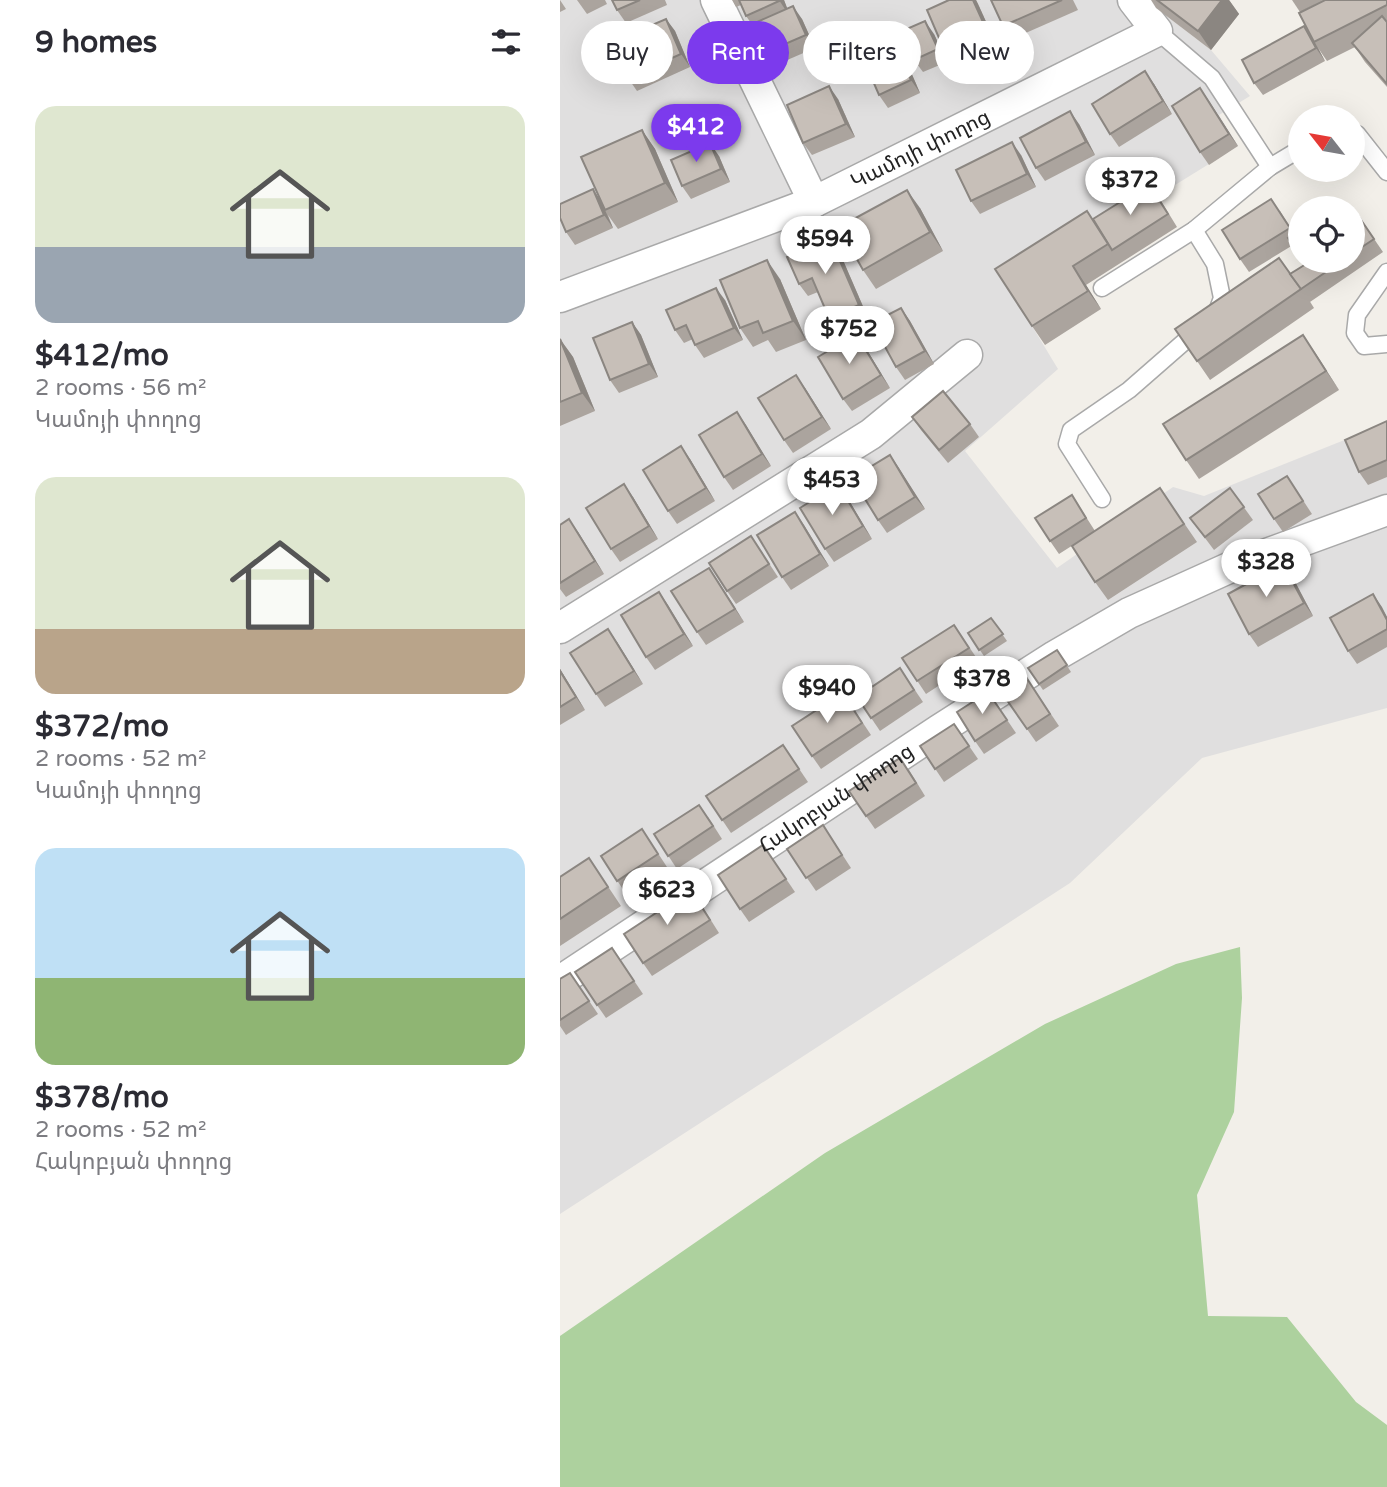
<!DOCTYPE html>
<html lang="en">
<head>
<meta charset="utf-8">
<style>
	:root { --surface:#fff; --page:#f7f7f7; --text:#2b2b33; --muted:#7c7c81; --accent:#7c3aed }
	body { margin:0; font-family:"Varela Round","Noto Sans Armenian",sans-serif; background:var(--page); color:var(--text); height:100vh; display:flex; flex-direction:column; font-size:26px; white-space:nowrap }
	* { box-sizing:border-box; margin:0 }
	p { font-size:23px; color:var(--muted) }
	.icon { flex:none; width:38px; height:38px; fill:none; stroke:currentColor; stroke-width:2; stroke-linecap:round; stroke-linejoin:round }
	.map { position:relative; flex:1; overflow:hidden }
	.details { display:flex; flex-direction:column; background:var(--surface); width:560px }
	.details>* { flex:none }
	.hud { position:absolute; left:21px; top:21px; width:665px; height:63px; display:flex; gap:14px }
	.needle { width:46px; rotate:301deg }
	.buttons { position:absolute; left:728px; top:105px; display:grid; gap:14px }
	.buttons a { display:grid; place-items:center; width:77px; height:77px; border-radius:50%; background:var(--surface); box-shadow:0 7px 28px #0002; font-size:35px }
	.price { position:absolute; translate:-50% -60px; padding:0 16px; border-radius:24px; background:#fff; color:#222; font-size:23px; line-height:46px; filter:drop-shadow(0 2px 4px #0008) }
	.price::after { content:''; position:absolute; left:50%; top:42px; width:21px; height:16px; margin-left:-10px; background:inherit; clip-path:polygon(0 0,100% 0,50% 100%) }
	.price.on { background:var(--accent); color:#fff }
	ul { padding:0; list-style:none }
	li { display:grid; align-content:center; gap:14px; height:371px; padding:0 35px }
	li span { display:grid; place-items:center; height:217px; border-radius:21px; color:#555 }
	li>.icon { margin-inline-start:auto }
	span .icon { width:126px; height:126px; fill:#fffc; stroke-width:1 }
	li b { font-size:30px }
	h2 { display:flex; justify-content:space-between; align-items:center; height:84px; padding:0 35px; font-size:30px }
	.chip { padding:0 24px; border-radius:32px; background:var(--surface); box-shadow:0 7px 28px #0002; font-size:24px; line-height:63px }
	.chip.on { background:var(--accent); color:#fff }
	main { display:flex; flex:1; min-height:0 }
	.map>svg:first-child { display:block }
</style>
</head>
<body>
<main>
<section class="details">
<h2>9 homes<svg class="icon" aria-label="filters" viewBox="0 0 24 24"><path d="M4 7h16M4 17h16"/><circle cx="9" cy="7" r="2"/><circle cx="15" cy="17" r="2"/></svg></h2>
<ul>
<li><span style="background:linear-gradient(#dfe7d0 65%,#9aa5b1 0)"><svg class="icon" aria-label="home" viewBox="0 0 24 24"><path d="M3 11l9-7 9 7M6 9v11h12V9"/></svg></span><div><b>$412/mo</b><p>2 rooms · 56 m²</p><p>Կամոյի փողոց</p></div></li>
<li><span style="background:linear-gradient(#dfe7d0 70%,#b9a48a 0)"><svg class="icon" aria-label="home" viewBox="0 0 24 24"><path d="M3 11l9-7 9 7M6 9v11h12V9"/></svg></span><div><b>$372/mo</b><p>2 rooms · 52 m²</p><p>Կամոյի փողոց</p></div></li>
<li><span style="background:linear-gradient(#bfe0f5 60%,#8fb573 0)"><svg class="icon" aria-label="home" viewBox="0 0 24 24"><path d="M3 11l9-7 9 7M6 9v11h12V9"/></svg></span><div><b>$378/mo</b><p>2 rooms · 52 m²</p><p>Հակոբյան փողոց</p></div></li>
</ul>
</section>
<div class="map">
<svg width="827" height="1487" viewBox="0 0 827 1487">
	<rect width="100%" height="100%" fill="#f2efe9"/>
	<path fill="#e0dfdf" d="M0,0H591L596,8L651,50L690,96L659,115L678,146L449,288L498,369L405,451L497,568L613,487L644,496L827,423V708L642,758L510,883L0,1214Z"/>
	<path fill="#add19e" d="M680,947L682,998L674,1112L637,1195L648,1316L727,1317L796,1402L827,1425V1487H0V1336L265,1153L485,1024L616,964Z"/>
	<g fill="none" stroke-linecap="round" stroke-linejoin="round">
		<defs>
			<g id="service">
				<path d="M597,31L652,78L710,167L740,149"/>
				<path d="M793,134H797L827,172"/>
				<path d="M827,272L797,315L795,333L804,346L827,344"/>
				<path d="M542,288L634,230L710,167"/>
				<path d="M542,499L507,444L511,430L569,390L656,314L662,298L655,264L634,230"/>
			</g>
			<g id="minor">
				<path d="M156,0L254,202"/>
				<path id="s1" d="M0,297L254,202L597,31L573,0"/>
				<path d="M0,628L311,434L407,355"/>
				<path id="s2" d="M0,981L379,730L495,656L569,613L671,567L827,510"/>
			</g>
		</defs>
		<use href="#service" stroke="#a9a9a9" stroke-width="19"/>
		<use href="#minor" stroke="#a9a9a9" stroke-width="33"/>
		<use href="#service" stroke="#fff" stroke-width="16"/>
		<use href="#minor" stroke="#fff" stroke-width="30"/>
	</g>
	<g fill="#aba49e">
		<path d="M0,0L6,9L0,12Z"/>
		<path d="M17,0H45L47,4L27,14Z"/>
		<path d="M52,0H105L107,5L66,23L57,10Z"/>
		<path d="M172,0H224L227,9L242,19L255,48L218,64L209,51L202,33L199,34L186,16L181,5L176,7Z"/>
		<path d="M389,0H416L418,4L437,46L394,65L385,52Z"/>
		<path d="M431,0H513L518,10L452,39L443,26Z"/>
		<path d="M591,0H669L679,14L651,50L596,8Z"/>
		<path d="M732,0H763L740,12Z"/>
		<path d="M827,0V87L805,62L795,47L767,61L758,48L765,61L703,95L694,83L744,26L751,36Z"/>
		<path d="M106,19L115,31L130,67L77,91L68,78Z"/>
		<path d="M374,34L387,62L363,72L354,60Z"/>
		<path d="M338,50L347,63L360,93L328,108L319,95Z"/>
		<path d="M594,84L612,114L559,147L550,134Z"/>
		<path d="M640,88L678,146L649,165L640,152Z"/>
		<path d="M278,99L295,137L252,155L243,143Z"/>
		<path d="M519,124L535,155L485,181L476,168Z"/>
		<path d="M82,130L95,149L118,202L58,229L48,215L53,228L15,245L6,232L39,197Z"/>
		<path d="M461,155L476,187L420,214L411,201Z"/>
		<path d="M159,156L170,182L131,199L122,186Z"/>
		<path d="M598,196L617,227L526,285L541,309L485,345L472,326L533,219Z"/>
		<path d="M360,208L383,251L316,289L303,270Z"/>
		<path d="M720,211L734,234L733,245L689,272L680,259Z"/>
		<path d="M797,214L823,252L750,302L749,300L754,308L650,380L615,329L731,274L746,264L744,261H793V217Z"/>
		<path d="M270,238L279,251L308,318L278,331L269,318L258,292L248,296L239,284Z"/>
		<path d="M220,279L246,340L216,352L208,340L193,347L180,328Z"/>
		<path d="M165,300L183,340L144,358L135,345L133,339L124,343L115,330Z"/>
		<path d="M341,308L350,321L374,364L345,380L336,367Z"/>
		<path d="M72,322L81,335L98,377L59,393L50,380Z"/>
		<path d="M743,335L779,390L639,479L626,460Z"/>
		<path d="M0,339L13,357L35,411L0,426Z"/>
		<path d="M305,347L330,388L292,411L283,399Z"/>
		<path d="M245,388L271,429L233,453L224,440Z"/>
		<path d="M177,412L211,466L173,490L164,477Z"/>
		<path d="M352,417L410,424L419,437L388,463L361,430Z"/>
		<path d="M827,421V477L808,485L799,472Z"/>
		<path d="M330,455L365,509L327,533L318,520Z"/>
		<path d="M130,459L155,501L117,524L108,511Z"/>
		<path d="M727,476L752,514L723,532L714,519Z"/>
		<path d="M278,484L312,539L274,562L265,549Z"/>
		<path d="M670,488L693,520L654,550L630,518Z"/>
		<path d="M512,495L535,531L613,507L637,542L548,600L535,582L532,533L499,554L490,541Z"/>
		<path d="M73,497L98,539L60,562L51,549Z"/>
		<path d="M235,512L269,566L231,590L222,577Z"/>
		<path d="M0,525L18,532L44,574L6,597L0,589Z"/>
		<path d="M191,536L218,577L176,604L167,591Z"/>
		<path d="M732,576L753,616L698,647L689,634Z"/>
		<path d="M158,581L184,622L146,645L137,632Z"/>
		<path d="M99,592L133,646L95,670L86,657Z"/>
		<path d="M813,594L827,617V647L797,664L788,651Z"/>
		<path d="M431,618L447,641L424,656L408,633Z"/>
		<path d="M394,625L418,660L366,694L342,658Z"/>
		<path d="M57,642L83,684L45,707L36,694Z"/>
		<path d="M497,650L511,672L483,690L468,668Z"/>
		<path d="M340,668L363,702L320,731L297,697Z"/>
		<path d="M0,669L25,710L0,725Z"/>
		<path d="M466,677L499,726L476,742L442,693Z"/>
		<path d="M428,692L456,733L424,754L415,741Z"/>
		<path d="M283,693L311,735L261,769L252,756Z"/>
		<path d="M394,724L418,759L384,782L360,746Z"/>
		<path d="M223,745L248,782L171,833L146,796Z"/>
		<path d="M349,770L365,796L315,829L306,816Z"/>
		<path d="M148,817L162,839L117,869L94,834Z"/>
		<path d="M263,825L291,868L256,891L227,849Z"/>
		<path d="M82,829L107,867L66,894L41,856Z"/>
		<path d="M203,845L235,892L189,922L180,909Z"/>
		<path d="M29,858L61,906L0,946V877Z"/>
		<path d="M140,903L159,933L92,976L83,963Z"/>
		<path d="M52,948L83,994L46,1018L37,1005Z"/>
		<path d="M0,979L19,986L38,1014L6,1035L0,1026Z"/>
	</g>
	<g fill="#8b8681">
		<path d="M219,0H224L232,20Z"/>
		<path d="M413,0H416L418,4L437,46L428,33Z"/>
		<path d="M662,0H669L679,14L651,50L638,31Z"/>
		<path d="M233,6L242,19L255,48L246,35Z"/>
		<path d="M106,19L115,31L130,67L121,54Z"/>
		<path d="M365,21L374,34L387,62L378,49Z"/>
		<path d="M744,26L753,39L765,61L756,48Z"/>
		<path d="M338,50L347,63L360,93L351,80Z"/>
		<path d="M585,71L594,84L612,114L603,101Z"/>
		<path d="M269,86L278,99L295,137L286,124Z"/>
		<path d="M640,88L649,101L678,146L669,134Z"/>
		<path d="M510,111L519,124L535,155L526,142Z"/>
		<path d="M82,130L95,149L118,202L105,183Z"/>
		<path d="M452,142L461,155L476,187L467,174Z"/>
		<path d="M150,143L159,156L170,182L161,169Z"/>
		<path d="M33,189L42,202L45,210L53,228L44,215Z"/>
		<path d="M347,190L360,208L383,251L370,232Z"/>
		<path d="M270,238L279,251L308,318L299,305Z"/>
		<path d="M207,260L220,279L246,340L233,321Z"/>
		<path d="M513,266L526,285L541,309L528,291Z"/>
		<path d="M156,288L165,300L183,340L174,328Z"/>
		<path d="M341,308L350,321L374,364L365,351Z"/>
		<path d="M72,322L81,335L98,377L89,364Z"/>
		<path d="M296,334L305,347L330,388L321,375Z"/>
		<path d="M743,335L756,354L779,390L766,371Z"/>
		<path d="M0,339L13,357L35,411L22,393Z"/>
		<path d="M236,375L245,388L271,429L262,417Z"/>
		<path d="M177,412L186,425L211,466L202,454Z"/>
		<path d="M121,446L130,459L155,501L146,488Z"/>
		<path d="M330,455L339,468L365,509L355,497Z"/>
		<path d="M64,484L73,497L98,539L89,526Z"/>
		<path d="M278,484L287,497L312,539L303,526Z"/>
		<path d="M235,512L244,525L269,566L260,554Z"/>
		<path d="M9,519L18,532L44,574L35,561Z"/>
		<path d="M723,564L732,576L753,616L744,603Z"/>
		<path d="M149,568L158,581L184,622L175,609Z"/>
		<path d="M99,592L108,605L133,646L124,634Z"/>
		<path d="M813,594L822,607L827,617V620Z"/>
		<path d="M48,629L57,642L83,684L74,671Z"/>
		<path d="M0,669L25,710L16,697L0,671Z"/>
	</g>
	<g fill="#c7bfb8" stroke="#8b8681" stroke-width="2">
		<path d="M52,0H80L57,10Z"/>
		<path d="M179,0H219V1L186,16Z"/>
		<path d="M389,0H413L428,33L385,52L367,10Z"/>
		<path d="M431,0H502L443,26Z"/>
		<path d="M597,0H662L638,31Z"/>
		<path d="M765,0H827V5L754,42L739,13Z"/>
		<path d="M233,6L246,35L209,51L197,22Z"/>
		<path d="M822,16L827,22V84L792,43Z"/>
		<path d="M106,19L121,54L68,78L52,42Z"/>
		<path d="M365,21L378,49L354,60L342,31Z"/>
		<path d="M744,26L756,48L694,83L682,60Z"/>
		<path d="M338,50L351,80L319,95L306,65Z"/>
		<path d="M585,71L603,101L550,134L532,104Z"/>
		<path d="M269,86L286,124L243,143L227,105Z"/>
		<path d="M640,88L669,134L640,152L612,106Z"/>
		<path d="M510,111L526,142L476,168L460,138Z"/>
		<path d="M82,130L105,183L45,210L21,157Z"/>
		<path d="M452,142L467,174L411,201L396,170Z"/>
		<path d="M150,143L161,169L122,186L111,160Z"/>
		<path d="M589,184L608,214L552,250L533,219Z"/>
		<path d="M33,189L44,215L6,232L0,218V204Z"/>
		<path d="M347,190L370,232L303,270L279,227Z"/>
		<path d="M711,199L730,228L680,259L662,230Z"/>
		<path d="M527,211L548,244L513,266L528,291L472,326L435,269Z"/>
		<path d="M797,214L814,239L793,253V217Z"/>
		<path d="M740,229V255L728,238Z"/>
		<path d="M270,238L299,305L269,318L252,278L239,284L227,257Z"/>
		<path d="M719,258L741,289L637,361L615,329Z"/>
		<path d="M207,260L233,321L203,333L198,321L180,328L160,280Z"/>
		<path d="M744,261H782L741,289L730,274L746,264Z"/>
		<path d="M156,288L174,328L135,345L126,325L115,330L106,310Z"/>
		<path d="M341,308L365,351L336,367L312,323Z"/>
		<path d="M72,322L89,364L50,380L33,338Z"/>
		<path d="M296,334L321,375L283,399L258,357Z"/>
		<path d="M743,335L766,371L626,460L603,424Z"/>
		<path d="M0,339L22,393L0,402Z"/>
		<path d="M236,375L262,417L224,440L198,398Z"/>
		<path d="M383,391L410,424L379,450L352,417Z"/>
		<path d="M177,412L202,454L164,477L139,435Z"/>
		<path d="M827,421V460L799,472L785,440Z"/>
		<path d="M121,446L146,488L108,511L83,470Z"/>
		<path d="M330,455L355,497L318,520L292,478Z"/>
		<path d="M727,476L743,501L714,519L698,494Z"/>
		<path d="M64,484L89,526L51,549L26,508Z"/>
		<path d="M278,484L303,526L265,549L240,508Z"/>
		<path d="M600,488L624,524L535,582L512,546Z"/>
		<path d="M670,488L684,507L645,537L630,518Z"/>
		<path d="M512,495L526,518L490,541L475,518Z"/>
		<path d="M235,512L260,554L222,577L197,535Z"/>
		<path d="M9,519L35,561L0,583V525Z"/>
		<path d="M191,536L209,564L167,591L149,563Z"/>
		<path d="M723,564L744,603L689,634L668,594Z"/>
		<path d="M149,568L175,609L137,632L111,591Z"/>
		<path d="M99,592L124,634L86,657L61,615Z"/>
		<path d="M813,594L827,620V629L788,651L770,618Z"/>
		<path d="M431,618L443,634L419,650L408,633Z"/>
		<path d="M394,625L409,648L357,681L342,658Z"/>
		<path d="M48,629L74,671L36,694L10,653Z"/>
		<path d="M497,650L507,665L479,684L468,668Z"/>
		<path d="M340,668L354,690L311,718L297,697Z"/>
		<path d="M0,671L16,697L0,707Z"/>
		<path d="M466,677L490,714L467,729L442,693Z"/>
		<path d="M428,692L447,720L415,741L397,712Z"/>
		<path d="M283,693L302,723L252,756L232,726Z"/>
		<path d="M394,724L409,746L375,769L360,746Z"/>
		<path d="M223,745L239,769L162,820L146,796Z"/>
		<path d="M340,758L356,783L306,816L289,791Z"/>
		<path d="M139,805L153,826L108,856L94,834Z"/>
		<path d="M263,825L282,855L246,878L227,849Z"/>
		<path d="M82,829L98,854L57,881L41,856Z"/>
		<path d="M203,845L226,879L180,909L158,875Z"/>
		<path d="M29,858L48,887L0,919V877Z"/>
		<path d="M131,890L150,920L83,963L64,934Z"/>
		<path d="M52,948L74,981L37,1005L15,972Z"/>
		<path d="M10,973L29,1001L0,1020V979Z"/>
	</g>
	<g text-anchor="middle" stroke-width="6" stroke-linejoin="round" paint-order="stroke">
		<g font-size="21" fill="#222" stroke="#fff">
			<text dy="7" stroke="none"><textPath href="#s1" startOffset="390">Կամոյի փողոց</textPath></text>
			<text dy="7" stroke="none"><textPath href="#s2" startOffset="331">Հակոբյան փողոց</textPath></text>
		</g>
	</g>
</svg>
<div class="buttons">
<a><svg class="needle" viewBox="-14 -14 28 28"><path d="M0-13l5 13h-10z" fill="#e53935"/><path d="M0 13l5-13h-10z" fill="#7c7c81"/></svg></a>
<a><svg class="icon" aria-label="locate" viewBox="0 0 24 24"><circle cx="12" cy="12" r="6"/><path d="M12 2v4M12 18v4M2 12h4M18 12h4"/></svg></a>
</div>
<b class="price on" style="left:136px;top:164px">$412</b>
<b class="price" style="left:570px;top:217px">$372</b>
<b class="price" style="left:265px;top:276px">$594</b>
<b class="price" style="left:289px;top:366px">$752</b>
<b class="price" style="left:272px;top:517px">$453</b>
<b class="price" style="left:706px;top:599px">$328</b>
<b class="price" style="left:422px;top:716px">$378</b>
<b class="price" style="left:267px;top:725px">$940</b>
<b class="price" style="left:107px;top:927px">$623</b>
<div class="hud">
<a class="chip">Buy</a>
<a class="chip on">Rent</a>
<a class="chip">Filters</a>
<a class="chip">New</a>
</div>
</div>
</main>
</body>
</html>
